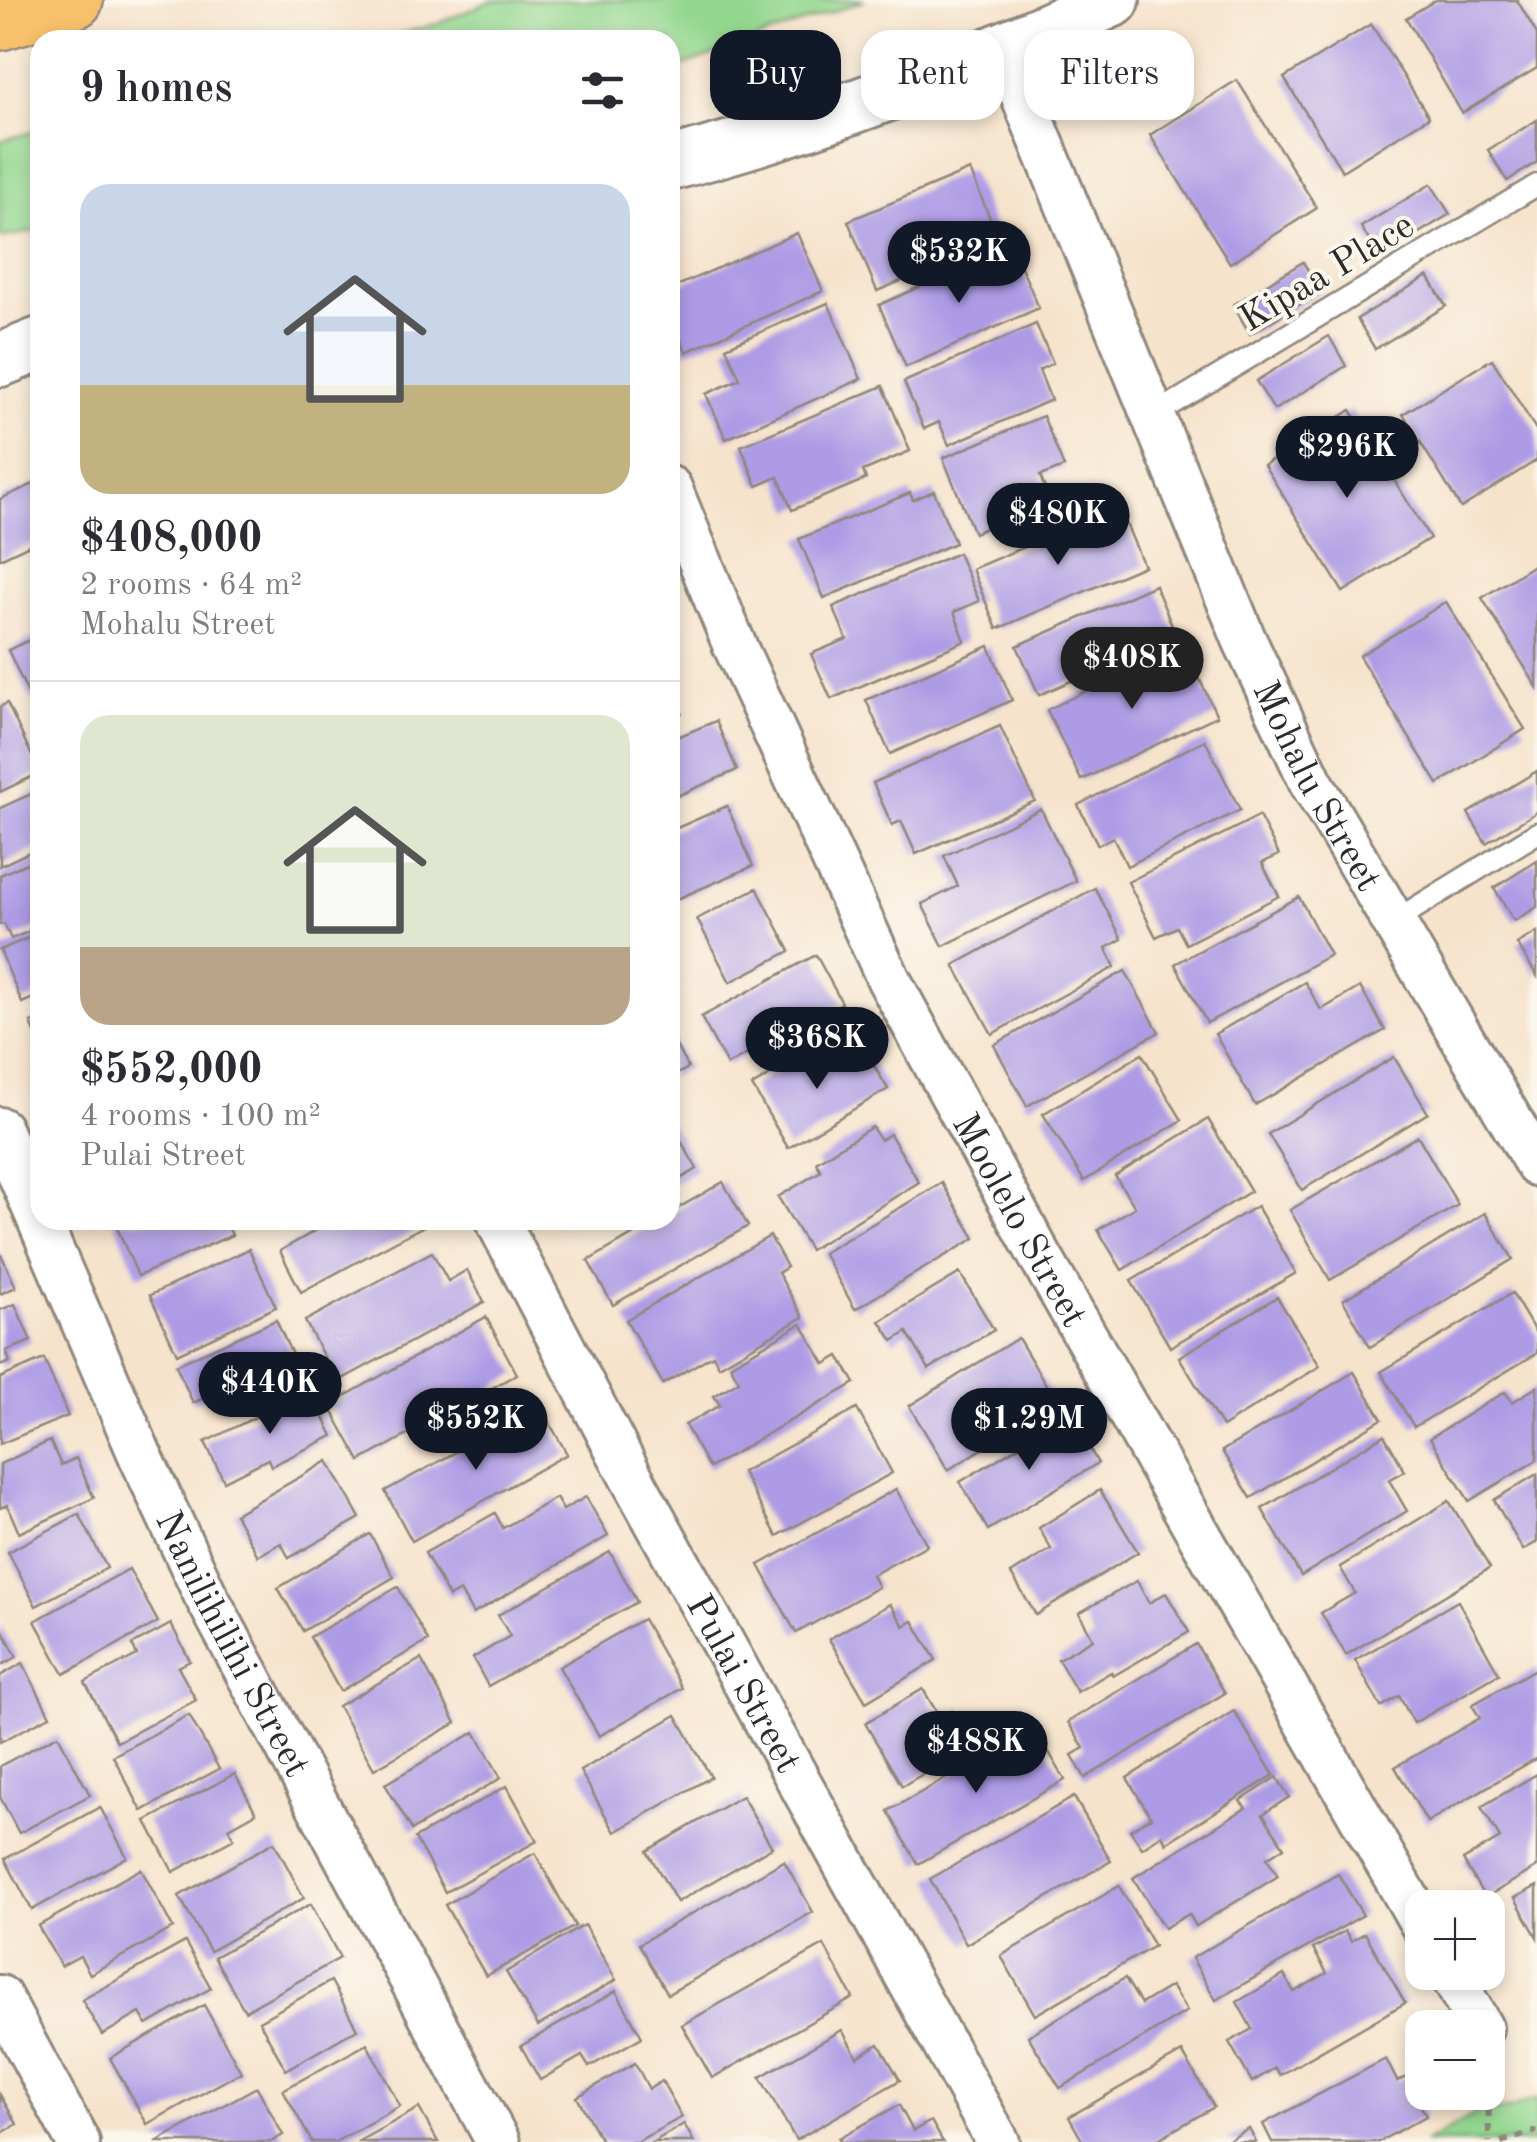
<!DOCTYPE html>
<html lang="en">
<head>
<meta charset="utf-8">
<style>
	:root { --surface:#fff; --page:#f2f2f3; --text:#2b2b33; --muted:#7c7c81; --line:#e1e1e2; --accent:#111827 }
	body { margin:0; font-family:"Old Standard TT",serif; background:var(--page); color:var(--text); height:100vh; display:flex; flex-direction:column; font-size:38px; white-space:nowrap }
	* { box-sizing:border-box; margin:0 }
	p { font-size:32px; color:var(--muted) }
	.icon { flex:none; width:55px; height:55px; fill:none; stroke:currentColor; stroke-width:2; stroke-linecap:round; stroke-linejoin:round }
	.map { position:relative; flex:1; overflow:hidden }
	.panel { position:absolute; left:30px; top:30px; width:650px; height:1200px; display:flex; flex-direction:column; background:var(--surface); border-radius:30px; box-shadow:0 5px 15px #0003 }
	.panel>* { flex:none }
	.top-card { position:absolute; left:710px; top:30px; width:675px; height:90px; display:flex; gap:20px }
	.buttons { position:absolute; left:1405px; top:1890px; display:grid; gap:20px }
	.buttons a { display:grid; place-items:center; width:100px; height:100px; border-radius:20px; background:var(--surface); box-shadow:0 5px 15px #0003; font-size:50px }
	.price { position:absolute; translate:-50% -85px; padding:0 22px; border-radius:35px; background:var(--accent); color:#fff; font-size:32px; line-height:65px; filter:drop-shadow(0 2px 5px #0008) }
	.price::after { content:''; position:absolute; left:50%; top:60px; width:30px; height:22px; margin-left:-15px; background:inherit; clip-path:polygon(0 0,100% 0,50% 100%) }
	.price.active { background:#222; color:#fff }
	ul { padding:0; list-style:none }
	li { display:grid; align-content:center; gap:20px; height:530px; padding:0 50px }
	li+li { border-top:2px solid var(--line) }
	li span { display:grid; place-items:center; height:310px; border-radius:30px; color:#555 }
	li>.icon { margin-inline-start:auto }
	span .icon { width:180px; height:180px; fill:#fffc; stroke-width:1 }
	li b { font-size:42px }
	h2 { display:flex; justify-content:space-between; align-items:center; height:120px; padding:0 50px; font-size:42px }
	.chip { padding:0 35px; border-radius:30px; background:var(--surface); box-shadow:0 5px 15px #0003; font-size:35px; line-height:90px }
	.chip.active { background:var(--accent); color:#fff }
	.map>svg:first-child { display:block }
</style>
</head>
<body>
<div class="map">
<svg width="1537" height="2142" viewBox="0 0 1537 2142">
	<rect width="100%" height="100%" fill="#fbf7ec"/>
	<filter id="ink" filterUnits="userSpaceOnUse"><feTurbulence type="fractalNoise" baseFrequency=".01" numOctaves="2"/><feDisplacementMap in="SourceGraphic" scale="20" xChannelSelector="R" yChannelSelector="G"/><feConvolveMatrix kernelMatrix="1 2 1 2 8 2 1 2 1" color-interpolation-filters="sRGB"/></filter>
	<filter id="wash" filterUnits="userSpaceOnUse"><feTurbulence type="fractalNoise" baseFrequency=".0048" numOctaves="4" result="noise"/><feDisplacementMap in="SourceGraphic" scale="40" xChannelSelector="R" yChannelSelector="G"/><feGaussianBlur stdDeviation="2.25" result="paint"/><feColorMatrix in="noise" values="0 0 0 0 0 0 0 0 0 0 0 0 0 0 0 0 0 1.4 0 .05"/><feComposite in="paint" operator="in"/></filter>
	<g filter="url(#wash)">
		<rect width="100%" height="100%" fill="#f6e3cc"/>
		<g fill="#93d78f" stroke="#5f815d" stroke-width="2.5">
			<path d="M493,0H865L670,71V40H376L437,24Z"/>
			<path d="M40,130V230L0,238V141Z"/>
			<path d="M1537,2099V2142H1426L1477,2113L1508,2109Z"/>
		</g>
		<g id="blocks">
			<g fill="#ad9be5">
				<path d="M1436,0H1517L1537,34V68L1462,113L1406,18Z"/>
				<path d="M1371,24L1429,117L1342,171L1284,78Z"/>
				<path d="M1237,80L1317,208L1230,263L1150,135Z"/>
				<path d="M1537,120V162L1507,181L1488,150Z"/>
				<path d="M970,170L999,240L877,291L848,221Z"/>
				<path d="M1431,184L1450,214L1379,257L1361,227Z"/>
				<path d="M797,233L823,291L686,352L670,316V289Z"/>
				<path d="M1012,246L1039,308L906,367L879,305Z"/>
				<path d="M1303,262L1321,291L1250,334L1233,305Z"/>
				<path d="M1428,276L1446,306L1375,349L1357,319Z"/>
				<path d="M828,303L861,379L726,439L706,394L740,379L726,347Z"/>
				<path d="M1036,324L1053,363L1039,370L1051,400L949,445L939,422L924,429L904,382Z"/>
				<path d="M1329,336L1346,366L1274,410L1256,381Z"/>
				<path d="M1492,359L1537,431V460L1461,508L1403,414Z"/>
				<path d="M883,386L910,451L863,471L866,479L792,510L778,477L757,486L741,446Z"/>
				<path d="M1351,410L1430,538L1343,592L1264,465Z"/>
				<path d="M1043,416L1064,467L1040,476L1050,501L974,533L943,458Z"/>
				<path d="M40,481V540L0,559V499Z"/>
				<path d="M934,491L955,543L824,598L799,539L910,493L913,500Z"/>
				<path d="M1119,507L1144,566L997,629L972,569Z"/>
				<path d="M958,553L979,601L954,612L965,641L831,699L811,654L847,639L833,607Z"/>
				<path d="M1537,563V687L1482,598Z"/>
				<path d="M1155,585L1176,635L1039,695L1017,646Z"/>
				<path d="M1446,602L1525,729L1438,784L1359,656Z"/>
				<path d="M40,635V695L31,700L8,650Z"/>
				<path d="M1183,644L1217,716L1081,780L1047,710Z"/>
				<path d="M989,646L1012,700L890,754L866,700Z"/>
				<path d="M670,687L682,713L670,719Z"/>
				<path d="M7,703L40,773L0,792V707Z"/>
				<path d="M716,721L737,770L670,799V740Z"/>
				<path d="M1000,726L1035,801L916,854L901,821L892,825L873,783Z"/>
				<path d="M1205,740L1240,810L1127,866L1113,837L1098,845L1078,805Z"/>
				<path d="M1537,771V812L1486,843L1468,813Z"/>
				<path d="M40,790V847L0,866V808Z"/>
				<path d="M727,806L753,866L670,902V831Z"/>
				<path d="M1041,809L1076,881L943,946L922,904L958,886L944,856Z"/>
				<path d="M1259,816L1279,855L1262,863L1279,896L1186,944L1177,927L1156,937L1128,882Z"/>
				<path d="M40,857V927L11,939L4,924L0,925V875Z"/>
				<path d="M1537,861V907L1514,921L1494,888Z"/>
				<path d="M757,888L790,951L730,982L697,919Z"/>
				<path d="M1095,888L1122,939L1106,948L1115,967L992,1034L954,965Z"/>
				<path d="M1299,897L1330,955L1207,1023L1175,964Z"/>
				<path d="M1537,932V976L1517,944Z"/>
				<path d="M40,933V995L22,1003L0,950Z"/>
				<path d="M816,955L842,1003L727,1065L701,1017Z"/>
				<path d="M1125,971L1159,1032L1027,1106L994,1045Z"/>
				<path d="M1305,982L1321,1010L1360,987L1385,1030L1255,1105L1215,1034Z"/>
				<path d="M40,1019V1044L31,1023Z"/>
				<path d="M670,1035L688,1068L670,1078Z"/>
				<path d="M829,1040L843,1065L866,1052L888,1089L788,1148L752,1086Z"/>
				<path d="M1142,1054L1182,1120L1084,1181L1043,1114Z"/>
				<path d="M1394,1057L1428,1113L1302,1190L1268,1134Z"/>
				<path d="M1208,1119L1251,1191L1122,1270L1098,1230L1135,1207L1115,1176Z"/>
				<path d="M670,1122L697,1169L670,1185Z"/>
				<path d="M872,1127L880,1140L890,1134L919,1182L810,1250L778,1197L821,1171L816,1162Z"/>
				<path d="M1418,1136L1458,1205L1330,1280L1290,1210Z"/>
				<path d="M723,1182L748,1226L613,1305L588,1261L658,1220H670V1213Z"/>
				<path d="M942,1183L975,1238L855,1309L823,1253Z"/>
				<path d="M1257,1206L1296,1273L1170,1347L1131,1281Z"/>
				<path d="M1485,1213L1513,1259L1370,1347L1343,1300Z"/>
				<path d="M225,1220L232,1235L138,1276L114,1221Z"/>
				<path d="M334,1220H435L301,1292L280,1251Z"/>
				<path d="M770,1236L787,1267L778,1273L803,1317L719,1366L713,1355L663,1384L626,1320Z"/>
				<path d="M249,1249L276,1307L177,1354L150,1295Z"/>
				<path d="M0,1252L16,1287L0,1294Z"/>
				<path d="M432,1252L448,1281L467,1270L484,1302L337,1382L305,1321Z"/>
				<path d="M960,1273L994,1330L929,1369L907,1332L893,1341L880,1321Z"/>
				<path d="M1512,1293L1537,1335V1353L1414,1427L1381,1372Z"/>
				<path d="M1277,1297L1320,1366L1222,1427L1179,1357Z"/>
				<path d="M15,1304L31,1341L6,1351L10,1362L0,1366V1310Z"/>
				<path d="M486,1317L517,1374L360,1461L329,1405Z"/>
				<path d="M276,1320L301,1374L228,1407L221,1390L193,1403L176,1365Z"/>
				<path d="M801,1324L825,1364L839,1356L855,1383L709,1468L685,1425L720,1405L714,1396L739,1381L730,1365Z"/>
				<path d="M1018,1338L1057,1403L948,1470L909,1406Z"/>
				<path d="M44,1359L68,1416L0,1444V1378Z"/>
				<path d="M1354,1372L1382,1419L1251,1498L1222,1451Z"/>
				<path d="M1537,1387V1460L1469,1501L1430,1438L1505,1392L1512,1402Z"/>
				<path d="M310,1390L333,1436L271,1466L268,1459L224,1481L205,1442Z"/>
				<path d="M540,1406L567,1454L412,1541L385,1491Z"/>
				<path d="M857,1409L892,1473L777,1536L742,1472Z"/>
				<path d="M1070,1415L1098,1463L988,1530L960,1482Z"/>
				<path d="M1384,1435L1405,1471L1389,1480L1407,1511L1301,1576L1262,1509Z"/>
				<path d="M50,1441L61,1465L76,1458L94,1498L19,1533L7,1505L0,1508V1464Z"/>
				<path d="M328,1461L360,1518L289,1558L281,1543L258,1556L235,1514Z"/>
				<path d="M1537,1474V1542L1523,1550L1494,1500Z"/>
				<path d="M896,1489L927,1545L872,1575L878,1587L796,1633L759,1565Z"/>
				<path d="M1100,1490L1138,1552L1036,1615L1011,1574L1051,1549L1039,1528Z"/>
				<path d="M586,1497L608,1536L473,1614L460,1591L449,1597L425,1553L495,1513L503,1528L556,1498L563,1510Z"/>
				<path d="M1449,1501L1490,1568L1346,1655L1321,1613L1355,1593L1340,1567Z"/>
				<path d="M79,1514L107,1568L36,1606L8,1552Z"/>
				<path d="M370,1534L394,1577L303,1631L278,1588Z"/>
				<path d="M610,1552L637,1602L488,1686L473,1658L510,1636L498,1615Z"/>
				<path d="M129,1569L158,1622L64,1674L35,1621Z"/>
				<path d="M1137,1581L1149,1603L1166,1593L1189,1632L1113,1676L1111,1672L1077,1692L1058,1659L1093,1639L1079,1613Z"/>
				<path d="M398,1587L428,1641L340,1691L310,1637Z"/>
				<path d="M1458,1601L1499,1674L1414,1723L1399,1696L1381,1707L1355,1660Z"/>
				<path d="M890,1604L904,1626L913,1621L936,1660L866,1702L829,1639Z"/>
				<path d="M643,1619L682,1688L599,1736L559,1667Z"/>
				<path d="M171,1624L190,1661L178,1667L196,1700L117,1742L85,1682L137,1655L132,1645Z"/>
				<path d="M0,1625L17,1657L0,1666Z"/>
				<path d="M1196,1644L1225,1693L1085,1778L1072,1755L1084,1748L1068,1722Z"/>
				<path d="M421,1659L456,1723L374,1769L338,1706Z"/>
				<path d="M23,1663L50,1716L0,1742V1676Z"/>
				<path d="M1537,1668V1758L1427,1822L1395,1767L1480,1718L1472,1705Z"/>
				<path d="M923,1689L940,1718L952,1711L972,1746L902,1786L865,1723Z"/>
				<path d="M1234,1711L1274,1775L1166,1843L1162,1835L1142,1848L1130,1830L1151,1817L1127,1778Z"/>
				<path d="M189,1715L219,1769L142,1811L113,1756Z"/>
				<path d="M676,1715L711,1777L615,1832L580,1771Z"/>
				<path d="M1035,1728L1065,1780L918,1864L888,1811Z"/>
				<path d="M475,1732L501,1778L412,1830L385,1784Z"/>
				<path d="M58,1735L90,1795L19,1833L0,1797V1766Z"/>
				<path d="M235,1774L256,1813L229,1828L234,1839L173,1872L146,1821Z"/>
				<path d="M1537,1774V1867L1485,1898L1463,1860L1500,1838L1481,1807Z"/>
				<path d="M1277,1777L1289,1797L1263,1814L1284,1847L1267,1858L1278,1876L1196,1926L1189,1914L1164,1928L1133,1878L1246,1808L1240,1801Z"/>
				<path d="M507,1786L537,1841L445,1892L415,1838Z"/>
				<path d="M742,1796L772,1847L677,1902L647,1851Z"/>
				<path d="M1074,1797L1111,1861L966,1944L930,1879Z"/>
				<path d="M100,1807L127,1857L32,1910L5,1859Z"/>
				<path d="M274,1842L304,1898L210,1951L179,1896Z"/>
				<path d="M535,1853L575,1926L486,1976L445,1905Z"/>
				<path d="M784,1861L813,1912L668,1994L639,1944Z"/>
				<path d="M141,1869L173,1928L90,1974L80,1956L61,1966L38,1926Z"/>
				<path d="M1338,1874L1363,1915L1216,2000L1192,1958Z"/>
				<path d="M1119,1886L1154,1946L1035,2015L1001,1956Z"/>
				<path d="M1537,1886V1937L1515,1898Z"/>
				<path d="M311,1904L340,1958L245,2011L214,1957Z"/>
				<path d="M584,1925L616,1980L538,2026L506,1972Z"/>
				<path d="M1345,1931L1351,1941L1365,1933L1405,2003L1280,2075L1275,2068L1252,2082L1229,2042L1252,2029L1237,2002L1284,1975L1294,1992L1327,1973L1313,1949Z"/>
				<path d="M185,1942L211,1988L147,2025L140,2013L102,2035L82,2000Z"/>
				<path d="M824,1945L853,1998L712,2078L682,2025Z"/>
				<path d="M1125,1978L1141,2004L1171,1986L1187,2011L1060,2088L1028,2036Z"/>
				<path d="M331,1981L357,2029L286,2070L259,2021Z"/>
				<path d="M616,1991L642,2037L589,2067L582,2056L540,2080L521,2046Z"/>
				<path d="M204,2005L241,2072L147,2124L110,2058Z"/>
				<path d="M842,2030L857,2057L879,2044L900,2080L796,2140L760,2077Z"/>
				<path d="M367,2044L400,2106L335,2142H312L283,2090Z"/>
				<path d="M1182,2052L1214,2107L1153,2142H1083L1069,2117Z"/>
				<path d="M1386,2059L1397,2081L1406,2077L1426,2116L1378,2142H1272L1263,2124Z"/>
				<path d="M635,2063L649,2089L662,2081L682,2117L636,2142H602L577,2097Z"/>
				<path d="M257,2087L283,2135L271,2142H156Z"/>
				<path d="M0,2095L17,2124L0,2134Z"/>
				<path d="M899,2105L913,2131L931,2121L943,2142H841L839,2138Z"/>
				<path d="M419,2108L438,2142H357Z"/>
				<path d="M684,2124L694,2142H653Z"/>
				<path d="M1249,2129L1256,2142H1225Z"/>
			</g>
		</g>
	</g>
	<g filter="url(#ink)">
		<use href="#blocks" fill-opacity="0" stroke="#90877c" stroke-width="2.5"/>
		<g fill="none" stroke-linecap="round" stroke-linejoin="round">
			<defs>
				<g id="service">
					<path d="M1152,416L1537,185"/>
					<path d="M1391,923L1537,833"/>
				</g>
				<g id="minor">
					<path id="s1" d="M1004,50L1244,639L1311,782L1537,1165"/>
					<path id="s2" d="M670,488L734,644L889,980L1041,1258L1422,1924"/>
					<path id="s3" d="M0,1129L140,1455L205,1594L498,2142"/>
					<path id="s4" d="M497,1220L630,1475L998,2142"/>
					<path d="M1450,1972L1481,2028"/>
					<path d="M0,1997L78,2142"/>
				</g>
				<g id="tertiary">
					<path d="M670,164C823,124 970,66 1113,0"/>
					<path d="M0,360L40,344"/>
				</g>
				<path id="motorway" d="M0,22L75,0"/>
			</defs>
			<use href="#service" stroke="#90877c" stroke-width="25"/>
			<use href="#minor" stroke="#90877c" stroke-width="48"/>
			<use href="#tertiary" stroke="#90877c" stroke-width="58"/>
			<use href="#motorway" stroke="#90877c" stroke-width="60"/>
			<g stroke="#90877c" stroke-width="6" stroke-dasharray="8 8" stroke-linecap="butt">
				<path d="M1488,2077L1489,2142"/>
				<path d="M1501,2142L1537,2131"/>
			</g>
			<use href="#service" stroke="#fff" stroke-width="20"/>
			<use href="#minor" stroke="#fff" stroke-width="42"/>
			<use href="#tertiary" stroke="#fff" stroke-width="52"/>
			<use href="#motorway" stroke="#f7c06b" stroke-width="55"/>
		</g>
	</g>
	<g text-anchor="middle" stroke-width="8" stroke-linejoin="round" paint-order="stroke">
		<g font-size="38" fill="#2b2b2b" stroke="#fbf7ec">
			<text transform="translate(1326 271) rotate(-31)" y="13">Kipaa Place</text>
			<text dy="13" stroke="none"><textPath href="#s1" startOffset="800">Mohalu Street</textPath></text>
			<text dy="13" stroke="none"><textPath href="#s2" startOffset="812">Moolelo Street</textPath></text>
			<text dy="13" stroke="none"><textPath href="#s3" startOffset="565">Nanilihilihi Street</textPath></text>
			<text dy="13" stroke="none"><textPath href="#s4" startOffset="525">Pulai Street</textPath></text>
		</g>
	</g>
</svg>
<div class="buttons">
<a>+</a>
<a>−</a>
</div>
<b class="price" style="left:959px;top:306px">$532K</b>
<b class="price" style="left:1347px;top:501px">$296K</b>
<b class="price" style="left:1058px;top:568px">$480K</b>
<b class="price active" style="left:1132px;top:712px">$408K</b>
<b class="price" style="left:817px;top:1092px">$368K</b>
<b class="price" style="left:270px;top:1437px">$440K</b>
<b class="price" style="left:476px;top:1473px">$552K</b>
<b class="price" style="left:1029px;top:1473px">$1.29M</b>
<b class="price" style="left:976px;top:1796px">$488K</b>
<div class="top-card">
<a class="chip active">Buy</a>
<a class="chip">Rent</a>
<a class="chip">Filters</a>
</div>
<section class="panel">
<h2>9 homes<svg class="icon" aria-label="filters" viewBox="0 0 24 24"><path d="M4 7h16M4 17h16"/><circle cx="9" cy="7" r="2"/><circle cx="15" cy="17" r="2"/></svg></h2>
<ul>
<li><span style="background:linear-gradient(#c9d6e8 65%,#c2b280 0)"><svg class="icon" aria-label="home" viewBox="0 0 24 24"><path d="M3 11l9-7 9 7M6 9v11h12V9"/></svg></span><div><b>$408,000</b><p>2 rooms · 64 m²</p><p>Mohalu Street</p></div></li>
<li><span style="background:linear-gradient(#dfe7d0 75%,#b9a48a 0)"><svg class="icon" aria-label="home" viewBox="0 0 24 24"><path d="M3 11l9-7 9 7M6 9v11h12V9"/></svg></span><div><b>$552,000</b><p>4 rooms · 100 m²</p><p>Pulai Street</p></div></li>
</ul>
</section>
</div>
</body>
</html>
